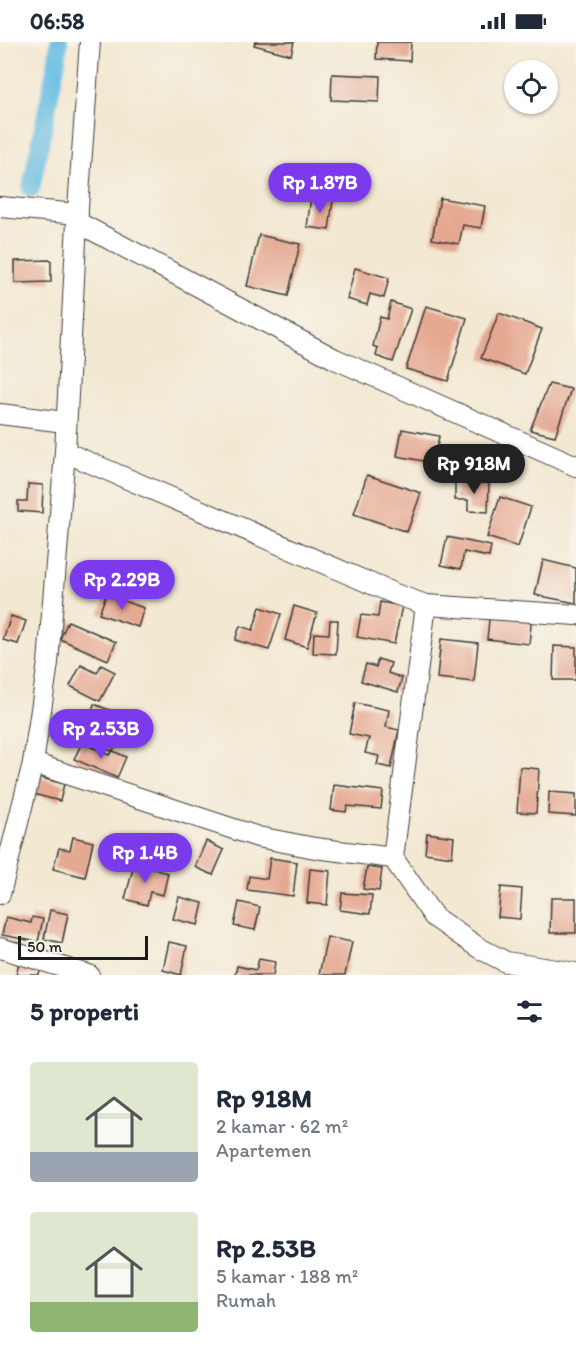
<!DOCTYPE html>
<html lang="id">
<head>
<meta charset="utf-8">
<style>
	:root { --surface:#fff; --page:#f6f6f7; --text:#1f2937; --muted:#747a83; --accent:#7c3aed }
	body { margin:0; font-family:Itim,sans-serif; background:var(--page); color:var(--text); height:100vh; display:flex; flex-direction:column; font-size:22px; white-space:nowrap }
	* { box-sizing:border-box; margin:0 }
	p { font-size:20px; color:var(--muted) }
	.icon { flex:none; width:33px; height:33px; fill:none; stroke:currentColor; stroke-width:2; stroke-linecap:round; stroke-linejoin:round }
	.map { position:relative; height:933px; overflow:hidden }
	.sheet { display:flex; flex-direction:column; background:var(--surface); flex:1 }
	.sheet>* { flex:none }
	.fabs { position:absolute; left:504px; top:18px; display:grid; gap:12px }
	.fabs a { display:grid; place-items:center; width:54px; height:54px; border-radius:50%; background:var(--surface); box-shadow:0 2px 4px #0004; font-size:30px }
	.scale { position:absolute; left:18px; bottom:15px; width:130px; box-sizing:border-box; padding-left:6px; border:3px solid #1c1c1c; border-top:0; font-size:16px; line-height:21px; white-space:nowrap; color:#1c1c1c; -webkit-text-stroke:4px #f7f3e8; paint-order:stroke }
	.price { position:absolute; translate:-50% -51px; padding:0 14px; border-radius:21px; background:var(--accent); color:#fff; font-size:20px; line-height:39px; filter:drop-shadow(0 2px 3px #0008) }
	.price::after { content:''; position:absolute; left:50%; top:36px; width:18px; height:14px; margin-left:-9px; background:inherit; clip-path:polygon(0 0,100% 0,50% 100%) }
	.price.current { background:#222; color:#fff }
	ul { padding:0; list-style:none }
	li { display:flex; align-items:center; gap:18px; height:150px; padding:0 30px }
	li span { display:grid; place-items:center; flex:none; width:168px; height:120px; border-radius:6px; color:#555 }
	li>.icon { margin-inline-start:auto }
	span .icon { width:72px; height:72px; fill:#fffc; stroke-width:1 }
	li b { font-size:26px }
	h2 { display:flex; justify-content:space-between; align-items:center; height:72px; padding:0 30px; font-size:26px }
	.status { display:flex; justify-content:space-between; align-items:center; height:42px; padding:0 30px; background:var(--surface); direction:ltr }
	.status svg { height:16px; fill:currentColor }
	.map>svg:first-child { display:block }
</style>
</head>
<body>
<div class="status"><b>06:58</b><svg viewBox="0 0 49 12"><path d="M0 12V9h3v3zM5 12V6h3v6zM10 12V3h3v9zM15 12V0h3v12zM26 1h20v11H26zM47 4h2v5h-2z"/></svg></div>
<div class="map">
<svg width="576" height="933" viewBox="0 0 576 933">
	<rect width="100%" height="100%" fill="#f7f3e8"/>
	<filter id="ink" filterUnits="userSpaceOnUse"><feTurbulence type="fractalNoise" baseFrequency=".0167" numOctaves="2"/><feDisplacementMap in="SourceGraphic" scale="12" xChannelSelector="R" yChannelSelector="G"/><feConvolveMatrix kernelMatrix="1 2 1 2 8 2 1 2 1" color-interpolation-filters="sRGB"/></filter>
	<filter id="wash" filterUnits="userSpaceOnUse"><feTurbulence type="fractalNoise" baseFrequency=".008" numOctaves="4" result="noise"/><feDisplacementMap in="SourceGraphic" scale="24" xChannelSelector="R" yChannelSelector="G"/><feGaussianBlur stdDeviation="1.35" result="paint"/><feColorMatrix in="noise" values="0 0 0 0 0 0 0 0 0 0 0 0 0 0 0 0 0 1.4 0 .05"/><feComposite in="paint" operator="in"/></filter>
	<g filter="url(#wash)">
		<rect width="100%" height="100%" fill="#f3e8d2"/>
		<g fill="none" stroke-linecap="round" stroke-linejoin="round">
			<path stroke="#66bde3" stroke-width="18" d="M31,146L57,18L59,0"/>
		</g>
		<g id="blocks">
			<g fill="#e5a992">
				<path d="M255,0H294L291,13L254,3Z"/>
				<path d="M377,0H411L410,19L376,17Z"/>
				<path d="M332,32L380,34L379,60L331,58Z"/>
				<path d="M311,155L333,158L329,188L307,185Z"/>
				<path d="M440,156L485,164L481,186L463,183L459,202L432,197Z"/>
				<path d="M259,193L300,202L288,254L247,244Z"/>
				<path d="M51,218V240L15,241V219Z"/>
				<path d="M355,226L389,236L384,256L370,252L367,263L347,257Z"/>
				<path d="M391,260L411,267L393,320L376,314L378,306L373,304L380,275L387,277Z"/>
				<path d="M426,264L467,276L448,339L406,327Z"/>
				<path d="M499,271L542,287L525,332L481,316Z"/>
				<path d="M549,342L571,347L555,394L530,388Z"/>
				<path d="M402,387L439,394L434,421L397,414Z"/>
				<path d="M367,433L421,451L407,490L354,472Z"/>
				<path d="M455,440L489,441L488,470L468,469V458H455Z"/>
				<path d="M28,442L43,443L42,471L18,469V459H27Z"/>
				<path d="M500,455L531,465L518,505L487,495Z"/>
				<path d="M447,495L491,504L489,515L464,510L461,527L441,523Z"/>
				<path d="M543,518L576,526V561L535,553Z"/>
				<path d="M106,553L144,566L138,585L99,572Z"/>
				<path d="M380,560L402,564L394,602L357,595L361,573L378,575Z"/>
				<path d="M294,564L317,571L307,605L285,598Z"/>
				<path d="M260,565L281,572L269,608L235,598L240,584L253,588Z"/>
				<path d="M490,569L532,574L529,602L487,597Z"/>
				<path d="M11,574L26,579L18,602L3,598Z"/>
				<path d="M330,578H338L336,612L313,611L314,591L329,592Z"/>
				<path d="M68,579L116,600L108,618L60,597Z"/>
				<path d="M441,597L478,601L474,640L437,636Z"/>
				<path d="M554,604L576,605V638H553Z"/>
				<path d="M378,617L391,621L388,631L402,636L398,650L361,639L366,622L376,625Z"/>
				<path d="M81,623L97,631L101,623L115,630L100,659L70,644Z"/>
				<path d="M355,661L389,668L386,685L399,688L391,726L377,723L379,714L365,711L369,696L349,692Z"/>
				<path d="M94,662L125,674L113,709L82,701Z"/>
				<path d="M82,701L109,713L113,709L126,715L117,736L74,717Z"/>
				<path d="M520,725L539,727L536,771L517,770Z"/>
				<path d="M38,735L64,742L60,759L33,752Z"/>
				<path d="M334,743L383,749L381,767L347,764L346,770L331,768Z"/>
				<path d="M549,750L576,752V774L548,772Z"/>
				<path d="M427,791L454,795L452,815L425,811Z"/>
				<path d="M73,795L93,800L85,835L53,827L59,806L70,808Z"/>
				<path d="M206,799L224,808L213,833L195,825Z"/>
				<path d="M270,816L297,820L293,854L247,848L249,834L267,837Z"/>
				<path d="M134,823L168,831L163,853L150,850L147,863L125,857Z"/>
				<path d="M367,825L382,827L379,849L363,847Z"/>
				<path d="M310,827L330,829L327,863L307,861Z"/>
				<path d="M501,845L522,847L520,877L498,875Z"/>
				<path d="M342,851L372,853L370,872L340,868Z"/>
				<path d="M179,855L203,861L198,883L173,877Z"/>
				<path d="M551,856H576V891H550Z"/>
				<path d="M239,860L260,865L255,888L234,884Z"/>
				<path d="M50,868L68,872L62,901L44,897Z"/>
				<path d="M6,875L31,881L32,875L43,877L38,900L2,893Z"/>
				<path d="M327,895L352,900L345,933H319Z"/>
				<path d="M169,900L187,904L181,933L163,928Z"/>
				<path d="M20,916L42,922L39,933H16Z"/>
				<path d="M259,917L275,920L273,933H235L237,924L256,928Z"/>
			</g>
		</g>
	</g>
	<g filter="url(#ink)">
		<use href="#blocks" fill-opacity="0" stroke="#3c3b37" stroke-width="1.5"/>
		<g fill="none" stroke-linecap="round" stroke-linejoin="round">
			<defs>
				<g id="minor">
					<path d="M0,165L78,172"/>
					<path d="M77,180L335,317L576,424"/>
					<path d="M0,372L65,380"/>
					<path d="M65,410L395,552L426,563L576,573"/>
					<path d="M426,563L393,816L434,875L479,906L506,920L576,931"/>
					<path d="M33,721L258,795L315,806L393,816"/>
					<path d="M0,852L33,721L48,621L65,410L77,180L90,0"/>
					<path d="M0,906L89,933"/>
				</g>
			</defs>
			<use href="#minor" stroke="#3c3b37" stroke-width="22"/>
			<use href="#minor" stroke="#fff" stroke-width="20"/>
		</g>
	</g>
</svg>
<div class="fabs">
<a><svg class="icon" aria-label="locate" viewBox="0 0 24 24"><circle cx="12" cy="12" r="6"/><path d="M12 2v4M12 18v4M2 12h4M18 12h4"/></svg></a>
</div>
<div class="scale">50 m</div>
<b class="price" style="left:320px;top:172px">Rp 1.87B</b>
<b class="price current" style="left:474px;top:453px">Rp 918M</b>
<b class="price" style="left:122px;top:569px">Rp 2.29B</b>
<b class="price" style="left:101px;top:718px">Rp 2.53B</b>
<b class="price" style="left:145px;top:842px">Rp 1.4B</b>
</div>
<section class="sheet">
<h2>5 properti<svg class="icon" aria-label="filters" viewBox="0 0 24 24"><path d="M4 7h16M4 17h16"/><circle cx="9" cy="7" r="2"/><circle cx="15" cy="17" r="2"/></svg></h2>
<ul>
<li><span style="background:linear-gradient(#dfe7d0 75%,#9aa5b1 0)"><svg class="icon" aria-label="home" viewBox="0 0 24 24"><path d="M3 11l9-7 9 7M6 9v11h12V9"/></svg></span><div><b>Rp 918M</b><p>2 kamar · 62 m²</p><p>Apartemen</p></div></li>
<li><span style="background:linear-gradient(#dfe7d0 75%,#8fb573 0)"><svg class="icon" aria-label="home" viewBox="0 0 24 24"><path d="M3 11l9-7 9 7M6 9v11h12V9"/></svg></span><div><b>Rp 2.53B</b><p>5 kamar · 188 m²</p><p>Rumah</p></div></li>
</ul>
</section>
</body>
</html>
